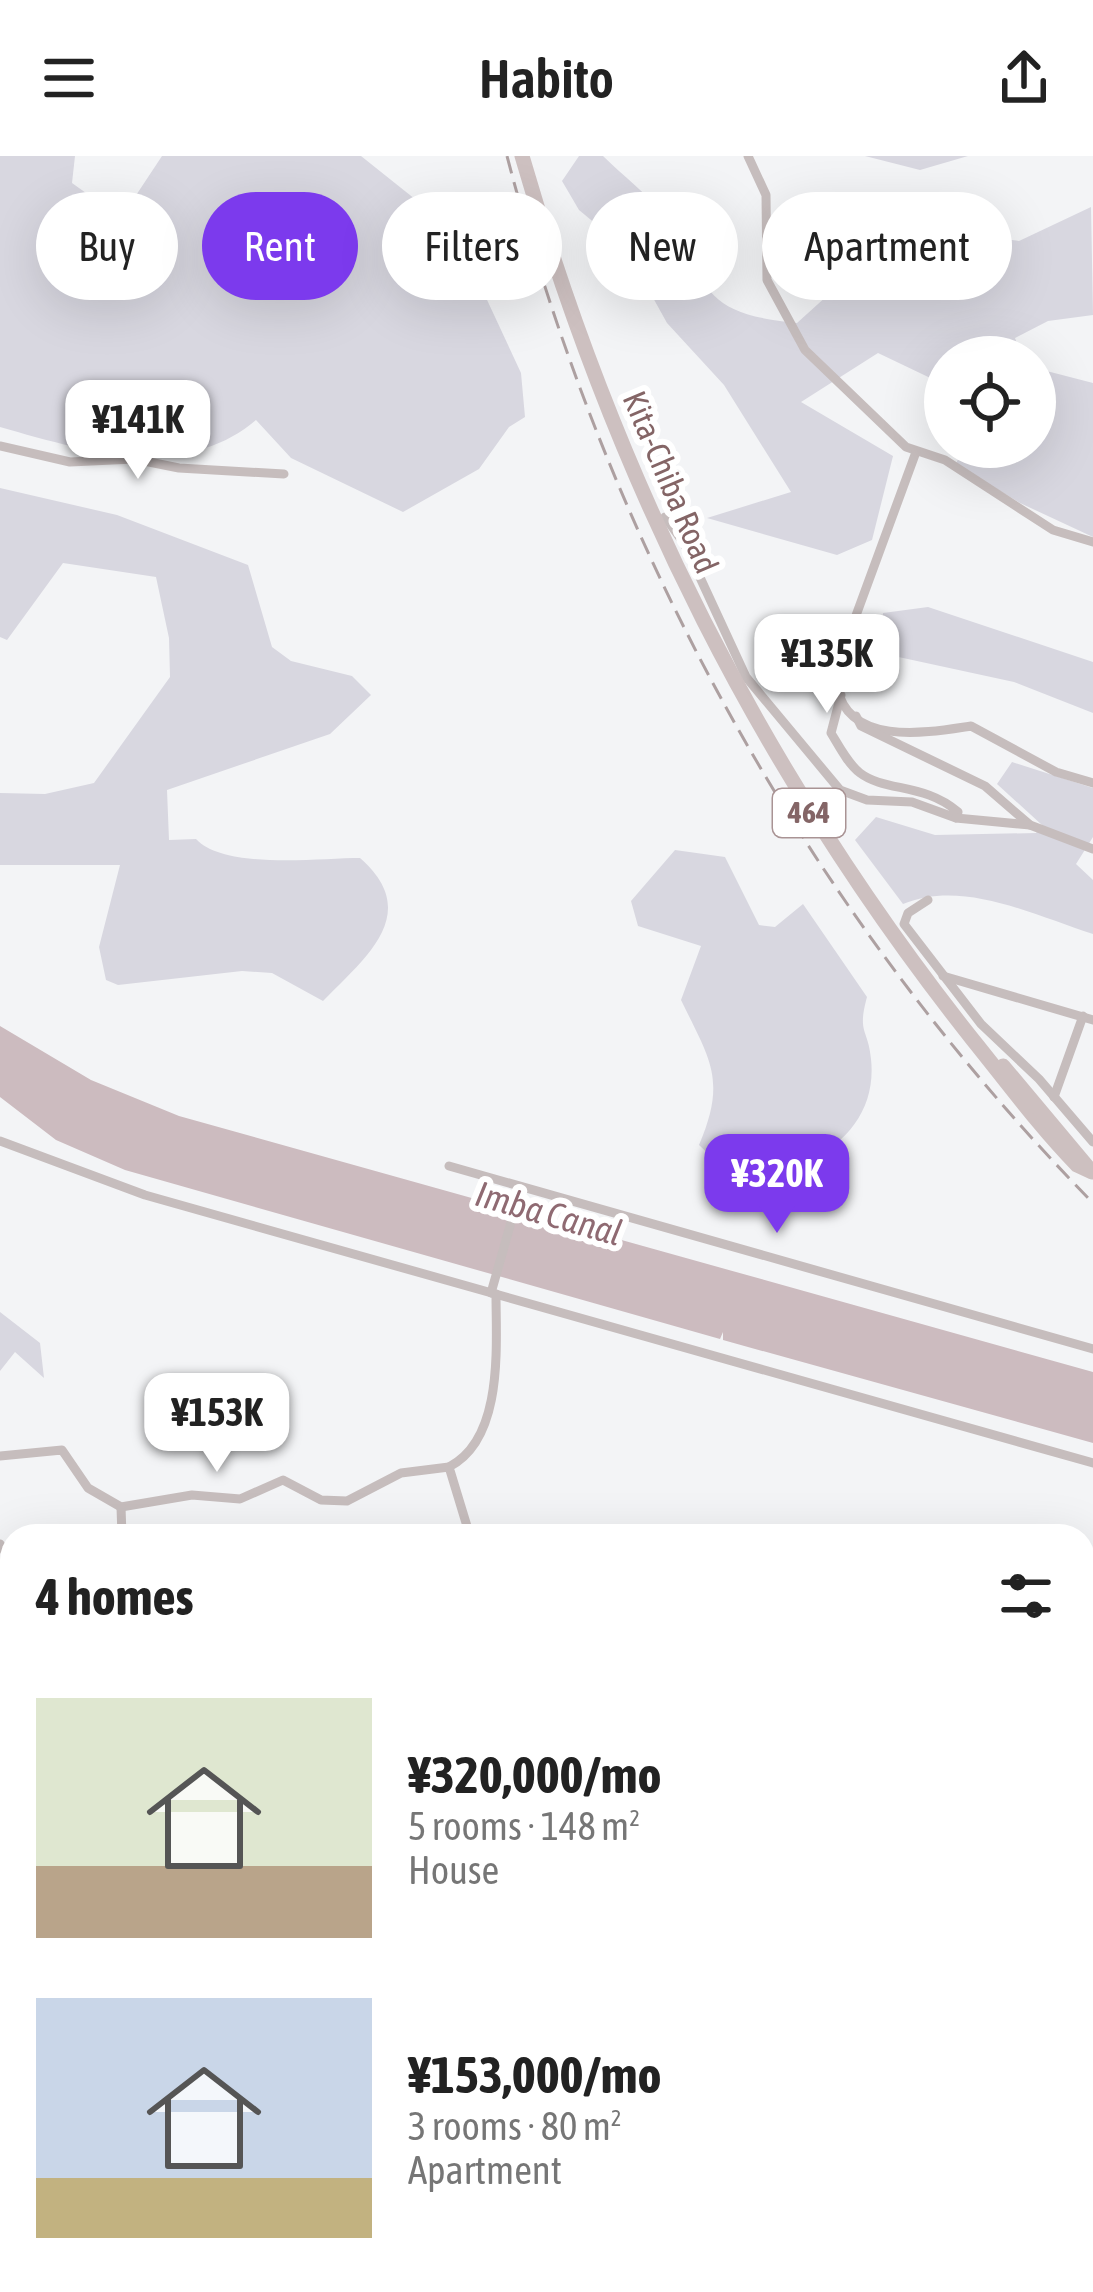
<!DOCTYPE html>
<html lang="en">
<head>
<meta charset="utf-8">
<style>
	:root { --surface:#fff; --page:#f2f2f2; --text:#222; --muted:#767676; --accent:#7c3aed }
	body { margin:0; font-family:"Asap Condensed",sans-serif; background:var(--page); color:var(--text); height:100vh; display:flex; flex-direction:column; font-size:45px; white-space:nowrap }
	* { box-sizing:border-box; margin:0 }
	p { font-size:39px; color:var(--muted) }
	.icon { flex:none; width:66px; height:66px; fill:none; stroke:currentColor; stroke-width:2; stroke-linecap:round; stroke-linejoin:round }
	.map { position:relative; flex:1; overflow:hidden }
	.side { position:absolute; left:0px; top:1368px; width:1095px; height:768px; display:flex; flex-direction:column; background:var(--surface); border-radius:36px 36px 0 0; box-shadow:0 12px 48px #0002 }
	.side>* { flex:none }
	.top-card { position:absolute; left:36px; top:36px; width:1023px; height:108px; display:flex; gap:24px }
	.controls { position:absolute; left:924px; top:180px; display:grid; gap:24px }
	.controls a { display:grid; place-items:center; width:132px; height:132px; border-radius:50%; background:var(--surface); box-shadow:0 12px 48px #0002; font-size:60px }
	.price { position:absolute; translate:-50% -102px; padding:0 27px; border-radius:24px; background:#fff; color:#222; font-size:39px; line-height:78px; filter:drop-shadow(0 3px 6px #0008) }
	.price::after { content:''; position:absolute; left:50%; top:72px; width:36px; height:27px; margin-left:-18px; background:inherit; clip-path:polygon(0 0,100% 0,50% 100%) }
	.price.active { background:var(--accent); color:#fff }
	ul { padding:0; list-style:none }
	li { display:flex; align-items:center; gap:36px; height:300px; padding:0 36px }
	li span { display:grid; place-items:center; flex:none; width:336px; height:240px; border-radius:0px; color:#555 }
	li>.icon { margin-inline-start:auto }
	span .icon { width:144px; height:144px; fill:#fffc; stroke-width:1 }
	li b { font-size:51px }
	h2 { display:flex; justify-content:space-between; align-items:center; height:144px; padding:0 36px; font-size:51px }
	.chip { padding:0 42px; border-radius:54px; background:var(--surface); box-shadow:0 12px 48px #0002; font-size:42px; line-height:108px }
	.chip.active { background:var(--accent); color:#fff }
	header { display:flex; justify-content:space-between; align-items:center; height:156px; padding:0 36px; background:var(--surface); font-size:54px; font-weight:600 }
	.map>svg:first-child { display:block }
</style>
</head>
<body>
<header><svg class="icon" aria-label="menu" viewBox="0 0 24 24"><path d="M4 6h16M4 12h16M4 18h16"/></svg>Habito<svg class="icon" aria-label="share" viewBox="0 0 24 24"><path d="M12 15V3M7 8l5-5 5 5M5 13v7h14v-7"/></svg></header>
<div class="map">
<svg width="1093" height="2136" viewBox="0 0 1093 2136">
	<rect width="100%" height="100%" fill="#f3f4f6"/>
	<g fill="#d8d7e0">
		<path d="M0,0H75L72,27L121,62L162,0H361L455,75L521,217L525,261L509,271L479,313L403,356L291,302L256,264C185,325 83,295 0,271Z"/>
		<path d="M579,0H603C622,19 647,37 663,59C713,129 695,157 797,167L839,129L825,80L942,75L1019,85L1091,51L1093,159L1048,165L1015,182L1022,201H945V229L878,197L801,246L893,300L872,384L837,399L707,362L791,336L724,229L667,167L626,93L579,54L562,25Z"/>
		<path d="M865,0H968L920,14Z"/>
		<path d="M1035,212L1093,227V381L1020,347L956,308L963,291H1035Z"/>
		<path d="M0,332L117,359L248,409L272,491L291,505L352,520L371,539L330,578L167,634L169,684L196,683C225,714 318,702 360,702C423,757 366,801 323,845L272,817L242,815L118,829L106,824L99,791L120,709H0V637L45,638L94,627L170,521L169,482L156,421L63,407L7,484L0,481Z"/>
		<path d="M928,451L1093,506V557L1014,526L880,497L883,457Z"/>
		<path d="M1012,606L1093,632V681L1076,708L1093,724V778C1033,759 963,723 903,748L855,684L876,661L935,679L1036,677L1042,669L997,628Z"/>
		<path d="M675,694L725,701L759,769L775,771L803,748L867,841C857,878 868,872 871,903C876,949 851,985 808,1005C787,1015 740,1006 716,1005L699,989C727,923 710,904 681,844L701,790L638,770L631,745Z"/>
		<path d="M0,1156L40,1187L44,1222L15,1196L0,1215Z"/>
		<path d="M12,1451V1665L0,1669V1456Z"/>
		<path d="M1093,1618V1873L1083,1891V1619Z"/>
		<path d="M12,1737V1801L0,1806V1740Z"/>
		<path d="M0,2078L12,2087V2124H176L162,2136H0Z"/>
		<path d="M900,2124H998L996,2136H910Z"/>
	</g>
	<path fill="#ccbbbf" d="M0,870L91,924L179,960L1093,1216V1287L723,1184V1176L720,1183L125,1014L56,984L0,941Z"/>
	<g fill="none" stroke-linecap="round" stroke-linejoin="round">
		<g stroke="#c6bdbd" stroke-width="9">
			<path d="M748,0L766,39L767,124L805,194L906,291L945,304L1053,374L1093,386"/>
			<path d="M0,290L70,306L134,303L179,312L284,318"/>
			<path d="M916,296L847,484C843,498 835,517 837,531C849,592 931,576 971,570L1056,616L1093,627"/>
			<path d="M665,361L685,389L746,521L840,634L867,644L912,646L956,662L958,656C925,627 885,636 860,617C848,608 839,590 831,577L841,539"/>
			<path d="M856,560L861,570L985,630L1030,669L1093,693"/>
			<path d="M956,662L1030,669"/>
			<path d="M928,744L908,757L904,768L981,868L1039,923L1093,986"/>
			<path d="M943,820L1093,864"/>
			<path d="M1054,941L1083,860"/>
			<path d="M0,985L145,1039L1093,1307"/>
			<path d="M449,1010L1093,1193"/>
			<path d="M491,1137L521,1031"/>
			<path d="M0,1300L62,1294L88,1332L121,1351L192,1339L240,1343L283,1324L321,1344L347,1345L401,1317L449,1311"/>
			<path d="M121,1351L122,1380"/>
			<path d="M470,1380L449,1311C504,1283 496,1190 496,1138"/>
			<path d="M0,1388L12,1407"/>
			<path d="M0,1421L12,1412"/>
			<path d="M1083,1458L1093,1455"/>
			<path d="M0,1712L12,1713"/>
			<path d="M0,1817L12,1810"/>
			<path d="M0,1975L12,1946"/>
			<path d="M1083,2030L1093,2009"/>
			<path d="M588,2136L590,2124"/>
			<path d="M1014,2136L1024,2124"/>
		</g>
		<g stroke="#cdc0c0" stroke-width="15">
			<path d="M522,0C616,326 762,618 973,884C1007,926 1039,970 1077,1009L1092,1016"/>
			<path d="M1003,910L1091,1015"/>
		</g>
		<path stroke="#ada0a1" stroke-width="3" stroke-dasharray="18 9" stroke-linecap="butt" d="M507,0C609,392 809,757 1093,1047"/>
	</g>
	<g text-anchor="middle" stroke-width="12" stroke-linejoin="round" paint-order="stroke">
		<rect fill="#fff" stroke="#a99394" stroke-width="3" x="773" y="633" width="72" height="48" rx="9"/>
		<g font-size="30" font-weight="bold" fill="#846566">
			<text x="809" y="667">464</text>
		</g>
		<g font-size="33" fill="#846566" stroke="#fff">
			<text transform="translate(671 326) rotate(67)" y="12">Kita-Chiba Road</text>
		</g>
		<g font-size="36" font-style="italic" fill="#8f6a72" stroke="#fff">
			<text transform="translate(549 1057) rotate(16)" y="13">Imba Canal</text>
		</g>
	</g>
</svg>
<div class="controls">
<a><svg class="icon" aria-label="locate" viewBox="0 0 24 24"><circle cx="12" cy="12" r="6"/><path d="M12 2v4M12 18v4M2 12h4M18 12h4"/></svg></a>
</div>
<b class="price" style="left:138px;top:326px">¥141K</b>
<b class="price" style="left:827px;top:560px">¥135K</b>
<b class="price active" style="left:777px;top:1080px">¥320K</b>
<b class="price" style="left:217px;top:1319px">¥153K</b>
<div class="top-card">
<a class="chip">Buy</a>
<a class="chip active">Rent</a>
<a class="chip">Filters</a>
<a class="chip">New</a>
<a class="chip">Apartment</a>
</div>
<section class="side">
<h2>4 homes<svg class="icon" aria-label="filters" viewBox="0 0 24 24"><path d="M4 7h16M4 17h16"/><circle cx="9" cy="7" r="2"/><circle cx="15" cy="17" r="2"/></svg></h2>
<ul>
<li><span style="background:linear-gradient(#dfe7d0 70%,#b9a48a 0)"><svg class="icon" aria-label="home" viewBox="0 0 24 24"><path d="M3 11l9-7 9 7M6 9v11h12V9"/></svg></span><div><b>¥320,000/mo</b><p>5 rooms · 148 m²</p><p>House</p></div></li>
<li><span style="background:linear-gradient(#c9d6e8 75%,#c2b280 0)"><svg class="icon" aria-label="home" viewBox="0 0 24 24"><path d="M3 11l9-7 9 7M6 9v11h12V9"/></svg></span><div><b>¥153,000/mo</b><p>3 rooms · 80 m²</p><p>Apartment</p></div></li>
</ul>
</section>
</div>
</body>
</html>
